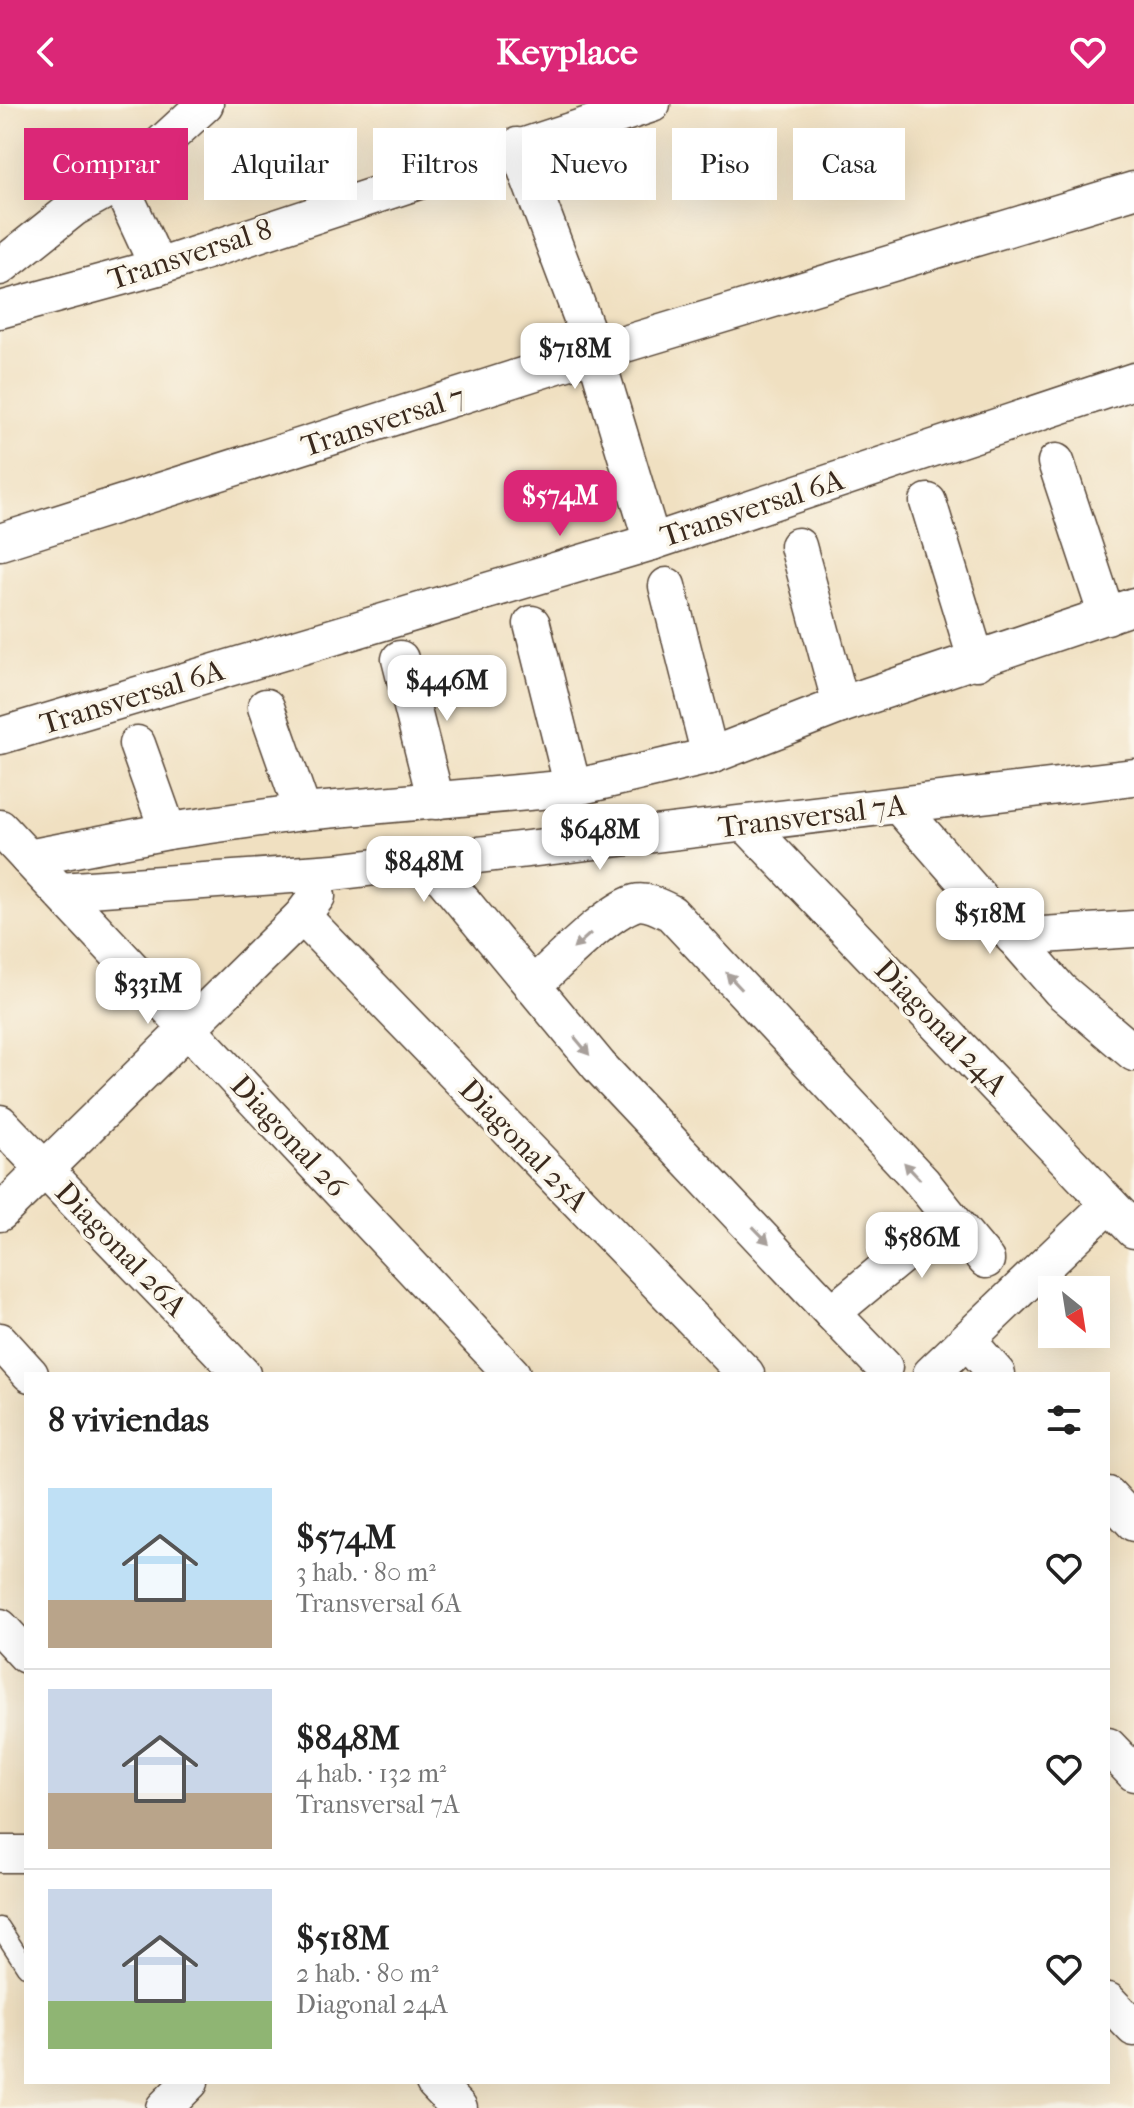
<!DOCTYPE html>
<html lang="es">
<head>
<meta charset="utf-8">
<style>
	:root { --surface:#fff; --page:#f6f6f6; --text:#222; --muted:#767676; --line:#e0e0e0; --accent:#db2777 }
	body { margin:0; font-family:"IM FELL French Canon",serif; background:var(--page); color:var(--text); height:100vh; display:flex; flex-direction:column; font-size:30px; white-space:nowrap }
	* { box-sizing:border-box; margin:0 }
	p { font-size:26px; color:var(--muted) }
	.icon { flex:none; width:44px; height:44px; fill:none; stroke:currentColor; stroke-width:2; stroke-linecap:round; stroke-linejoin:round }
	.map { position:relative; flex:1; overflow:hidden }
	.sheet { position:absolute; left:24px; top:1268px; width:1086px; height:712px; display:flex; flex-direction:column; background:var(--surface); border-radius:0px; box-shadow:0 8px 32px #0002 }
	.sheet>* { flex:none }
	.banner { position:absolute; left:24px; top:24px; width:1086px; height:72px; display:flex; gap:16px }
	.needle { width:52px; rotate:150deg }
	.buttons { position:absolute; left:1038px; top:1172px; display:grid; gap:16px }
	.buttons a { display:grid; place-items:center; width:72px; height:72px; border-radius:0px; background:var(--surface); box-shadow:0 8px 32px #0002; font-size:40px }
	.price { position:absolute; translate:-50% -68px; padding:0 18px; border-radius:16px; background:#fff; color:#222; font-size:26px; line-height:52px; filter:drop-shadow(0 2px 4px #0008) }
	.price::after { content:''; position:absolute; left:50%; top:48px; width:24px; height:18px; margin-left:-12px; background:inherit; clip-path:polygon(0 0,100% 0,50% 100%) }
	.price.on { background:var(--accent); color:#fff }
	ul { padding:0; list-style:none }
	li { display:flex; align-items:center; gap:24px; height:200px; padding:0 24px }
	li+li { border-top:2px solid var(--line) }
	li span { display:grid; place-items:center; flex:none; width:224px; height:160px; border-radius:0px; color:#555 }
	li>.icon { margin-inline-start:auto }
	span .icon { width:96px; height:96px; fill:#fffc; stroke-width:1 }
	li b { font-size:34px }
	h2 { display:flex; justify-content:space-between; align-items:center; height:96px; padding:0 24px; font-size:34px }
	.chip { padding:0 28px; border-radius:0px; background:var(--surface); box-shadow:0 8px 32px #0002; font-size:28px; line-height:72px }
	.chip.on { background:var(--accent); color:#fff }
	header { display:flex; justify-content:space-between; align-items:center; height:104px; padding:0 24px; background:var(--accent); color:#fff; font-size:36px; font-weight:700 }
	.map>svg:first-child { display:block }
</style>
</head>
<body>
<header><svg class="icon" aria-label="back" viewBox="0 0 24 24"><path d="M15 5l-7 7 7 7"/></svg>Keyplace<svg class="icon" aria-label="heart" viewBox="0 0 24 24"><path d="M12 20l-8-8c-3-5 5-10 8-4 3-6 11-1 8 4z"/></svg></header>
<div class="map">
<svg width="1134" height="2004" viewBox="0 0 1134 2004">
	<rect width="100%" height="100%" fill="#fbf7ec"/>
	<filter id="ink" filterUnits="userSpaceOnUse"><feTurbulence type="fractalNoise" baseFrequency=".0125" numOctaves="2"/><feDisplacementMap in="SourceGraphic" scale="16" xChannelSelector="R" yChannelSelector="G"/><feConvolveMatrix kernelMatrix="1 2 1 2 8 2 1 2 1" color-interpolation-filters="sRGB"/></filter>
	<filter id="wash" filterUnits="userSpaceOnUse"><feTurbulence type="fractalNoise" baseFrequency=".006" numOctaves="4" result="noise"/><feDisplacementMap in="SourceGraphic" scale="32" xChannelSelector="R" yChannelSelector="G"/><feGaussianBlur stdDeviation="1.8" result="paint"/><feColorMatrix in="noise" values="0 0 0 0 0 0 0 0 0 0 0 0 0 0 0 0 0 1.4 0 .05"/><feComposite in="paint" operator="in"/></filter>
	<g filter="url(#wash)">
		<rect width="100%" height="100%" fill="#f0e0c1"/>
	</g>
	<g filter="url(#ink)">
		<g fill="none" stroke-linecap="round" stroke-linejoin="round">
			<defs>
				<path id="lane" d="M0,1823L26,1863"/>
				<g id="street">
					<path d="M517,42L595,249L652,438"/>
					<path d="M119,79L158,163"/>
					<path d="M0,163L74,104L119,79L205,0"/>
					<path d="M0,206L158,163L652,0"/>
					<path d="M1056,358L1107,512"/>
					<path d="M928,398L977,558"/>
					<path d="M0,438L595,249L1134,86"/>
					<path d="M798,442L841,601"/>
					<path d="M667,482L710,652"/>
					<path d="M532,520L573,684"/>
					<path d="M400,555L436,697"/>
					<path d="M266,603L303,708"/>
					<path d="M0,632L652,438L1134,277"/>
					<path d="M137,640L168,727"/>
					<path d="M899,702L1060,886L1134,949"/>
					<path d="M747,721L1134,1126"/>
					<path d="M0,724L512,1270"/>
					<path d="M28,754L168,727L303,708L573,684L710,652L841,601L1134,502"/>
					<path d="M429,757L599,962L832,1209L949,1112L922,1078L671,809C661,804 647,796 635,799C605,809 557,860 532,882"/>
					<path d="M60,787L334,768L1134,673"/>
					<path d="M302,812L746,1270"/>
					<path d="M1013,833L1134,825"/>
					<path d="M0,1019L242,1270"/>
					<path d="M0,1109L302,812L317,792"/>
					<path d="M949,1112L986,1156"/>
					<path d="M832,1209L884,1263"/>
					<path d="M967,1236L997,1270"/>
					<path d="M0,1237L30,1270"/>
					<path d="M931,1270L1109,1100"/>
					<path d="M1108,1391L1134,1419"/>
					<path d="M0,1523L26,1551"/>
					<path d="M1108,1642L1134,1669"/>
					<path d="M0,1750H26"/>
					<path d="M1108,1897L1134,1924"/>
					<path d="M434,1978L459,2004"/>
					<path d="M164,2004L190,1978"/>
				</g>
			</defs>
			<use href="#lane" stroke="#564536" stroke-width="21"/>
			<use href="#street" stroke="#564536" stroke-width="39"/>
			<use href="#lane" stroke="#fff" stroke-width="18"/>
			<use href="#street" stroke="#fff" stroke-width="36"/>
		</g>
		<defs><path id="oneway-solid" d="M-6-.8H1V-3.2L6.5 0L1 3.2V.8H-6Z" transform="scale(2)"/></defs>
		<g fill="#a79f9a">
			<use href="#oneway-solid" transform="translate(582 837) rotate(138)"/>
			<use href="#oneway-solid" transform="translate(734 877) rotate(-133)"/>
			<use href="#oneway-solid" transform="translate(582 942) rotate(50)"/>
			<use href="#oneway-solid" transform="translate(912 1067) rotate(-133)"/>
			<use href="#oneway-solid" transform="translate(761 1131) rotate(46)"/>
		</g>
	</g>
	<g text-anchor="middle" stroke-width="7" stroke-linejoin="round" paint-order="stroke">
		<g font-size="30" fill="#3b2a1e" stroke="#fbf7ec">
			<text transform="translate(190 150) rotate(-18)" y="10">Transversal 8</text>
			<text transform="translate(383 317) rotate(-18)" y="10">Transversal 7</text>
			<text transform="translate(752 404) rotate(-18)" y="10">Transversal 6A</text>
			<text transform="translate(132 593) rotate(-17)" y="10">Transversal 6A</text>
			<text transform="translate(812 712) rotate(-7)" y="10">Transversal 7A</text>
			<text transform="translate(941 923) rotate(46)" y="10">Diagonal 24A</text>
			<text transform="translate(289 1032) rotate(47)" y="10">Diagonal 26</text>
			<text transform="translate(524 1041) rotate(46)" y="10">Diagonal 25A</text>
			<text transform="translate(121 1145) rotate(46)" y="10">Diagonal 26A</text>
		</g>
	</g>
</svg>
<div class="buttons">
<a><svg class="needle" viewBox="-14 -14 28 28"><path d="M0-13l5 13h-10z" fill="#e53935"/><path d="M0 13l5-13h-10z" fill="#767676"/></svg></a>
</div>
<b class="price" style="left:575px;top:287px">$718M</b>
<b class="price on" style="left:560px;top:434px">$574M</b>
<b class="price" style="left:447px;top:619px">$446M</b>
<b class="price" style="left:600px;top:768px">$648M</b>
<b class="price" style="left:424px;top:800px">$848M</b>
<b class="price" style="left:990px;top:852px">$518M</b>
<b class="price" style="left:148px;top:922px">$331M</b>
<b class="price" style="left:922px;top:1176px">$586M</b>
<div class="banner">
<a class="chip on">Comprar</a>
<a class="chip">Alquilar</a>
<a class="chip">Filtros</a>
<a class="chip">Nuevo</a>
<a class="chip">Piso</a>
<a class="chip">Casa</a>
</div>
<section class="sheet">
<h2>8 viviendas<svg class="icon" aria-label="filters" viewBox="0 0 24 24"><path d="M4 7h16M4 17h16"/><circle cx="9" cy="7" r="2"/><circle cx="15" cy="17" r="2"/></svg></h2>
<ul>
<li><span style="background:linear-gradient(#bfe0f5 70%,#b9a48a 0)"><svg class="icon" aria-label="home" viewBox="0 0 24 24"><path d="M3 11l9-7 9 7M6 9v11h12V9"/></svg></span><div><b>$574M</b><p>3 hab. · 80 m²</p><p>Transversal 6A</p></div><svg class="icon" aria-label="heart" viewBox="0 0 24 24"><path d="M12 20l-8-8c-3-5 5-10 8-4 3-6 11-1 8 4z"/></svg></li>
<li><span style="background:linear-gradient(#c9d6e8 65%,#b9a48a 0)"><svg class="icon" aria-label="home" viewBox="0 0 24 24"><path d="M3 11l9-7 9 7M6 9v11h12V9"/></svg></span><div><b>$848M</b><p>4 hab. · 132 m²</p><p>Transversal 7A</p></div><svg class="icon" aria-label="heart" viewBox="0 0 24 24"><path d="M12 20l-8-8c-3-5 5-10 8-4 3-6 11-1 8 4z"/></svg></li>
<li><span style="background:linear-gradient(#c9d6e8 70%,#8fb573 0)"><svg class="icon" aria-label="home" viewBox="0 0 24 24"><path d="M3 11l9-7 9 7M6 9v11h12V9"/></svg></span><div><b>$518M</b><p>2 hab. · 80 m²</p><p>Diagonal 24A</p></div><svg class="icon" aria-label="heart" viewBox="0 0 24 24"><path d="M12 20l-8-8c-3-5 5-10 8-4 3-6 11-1 8 4z"/></svg></li>
</ul>
</section>
</div>
</body>
</html>
